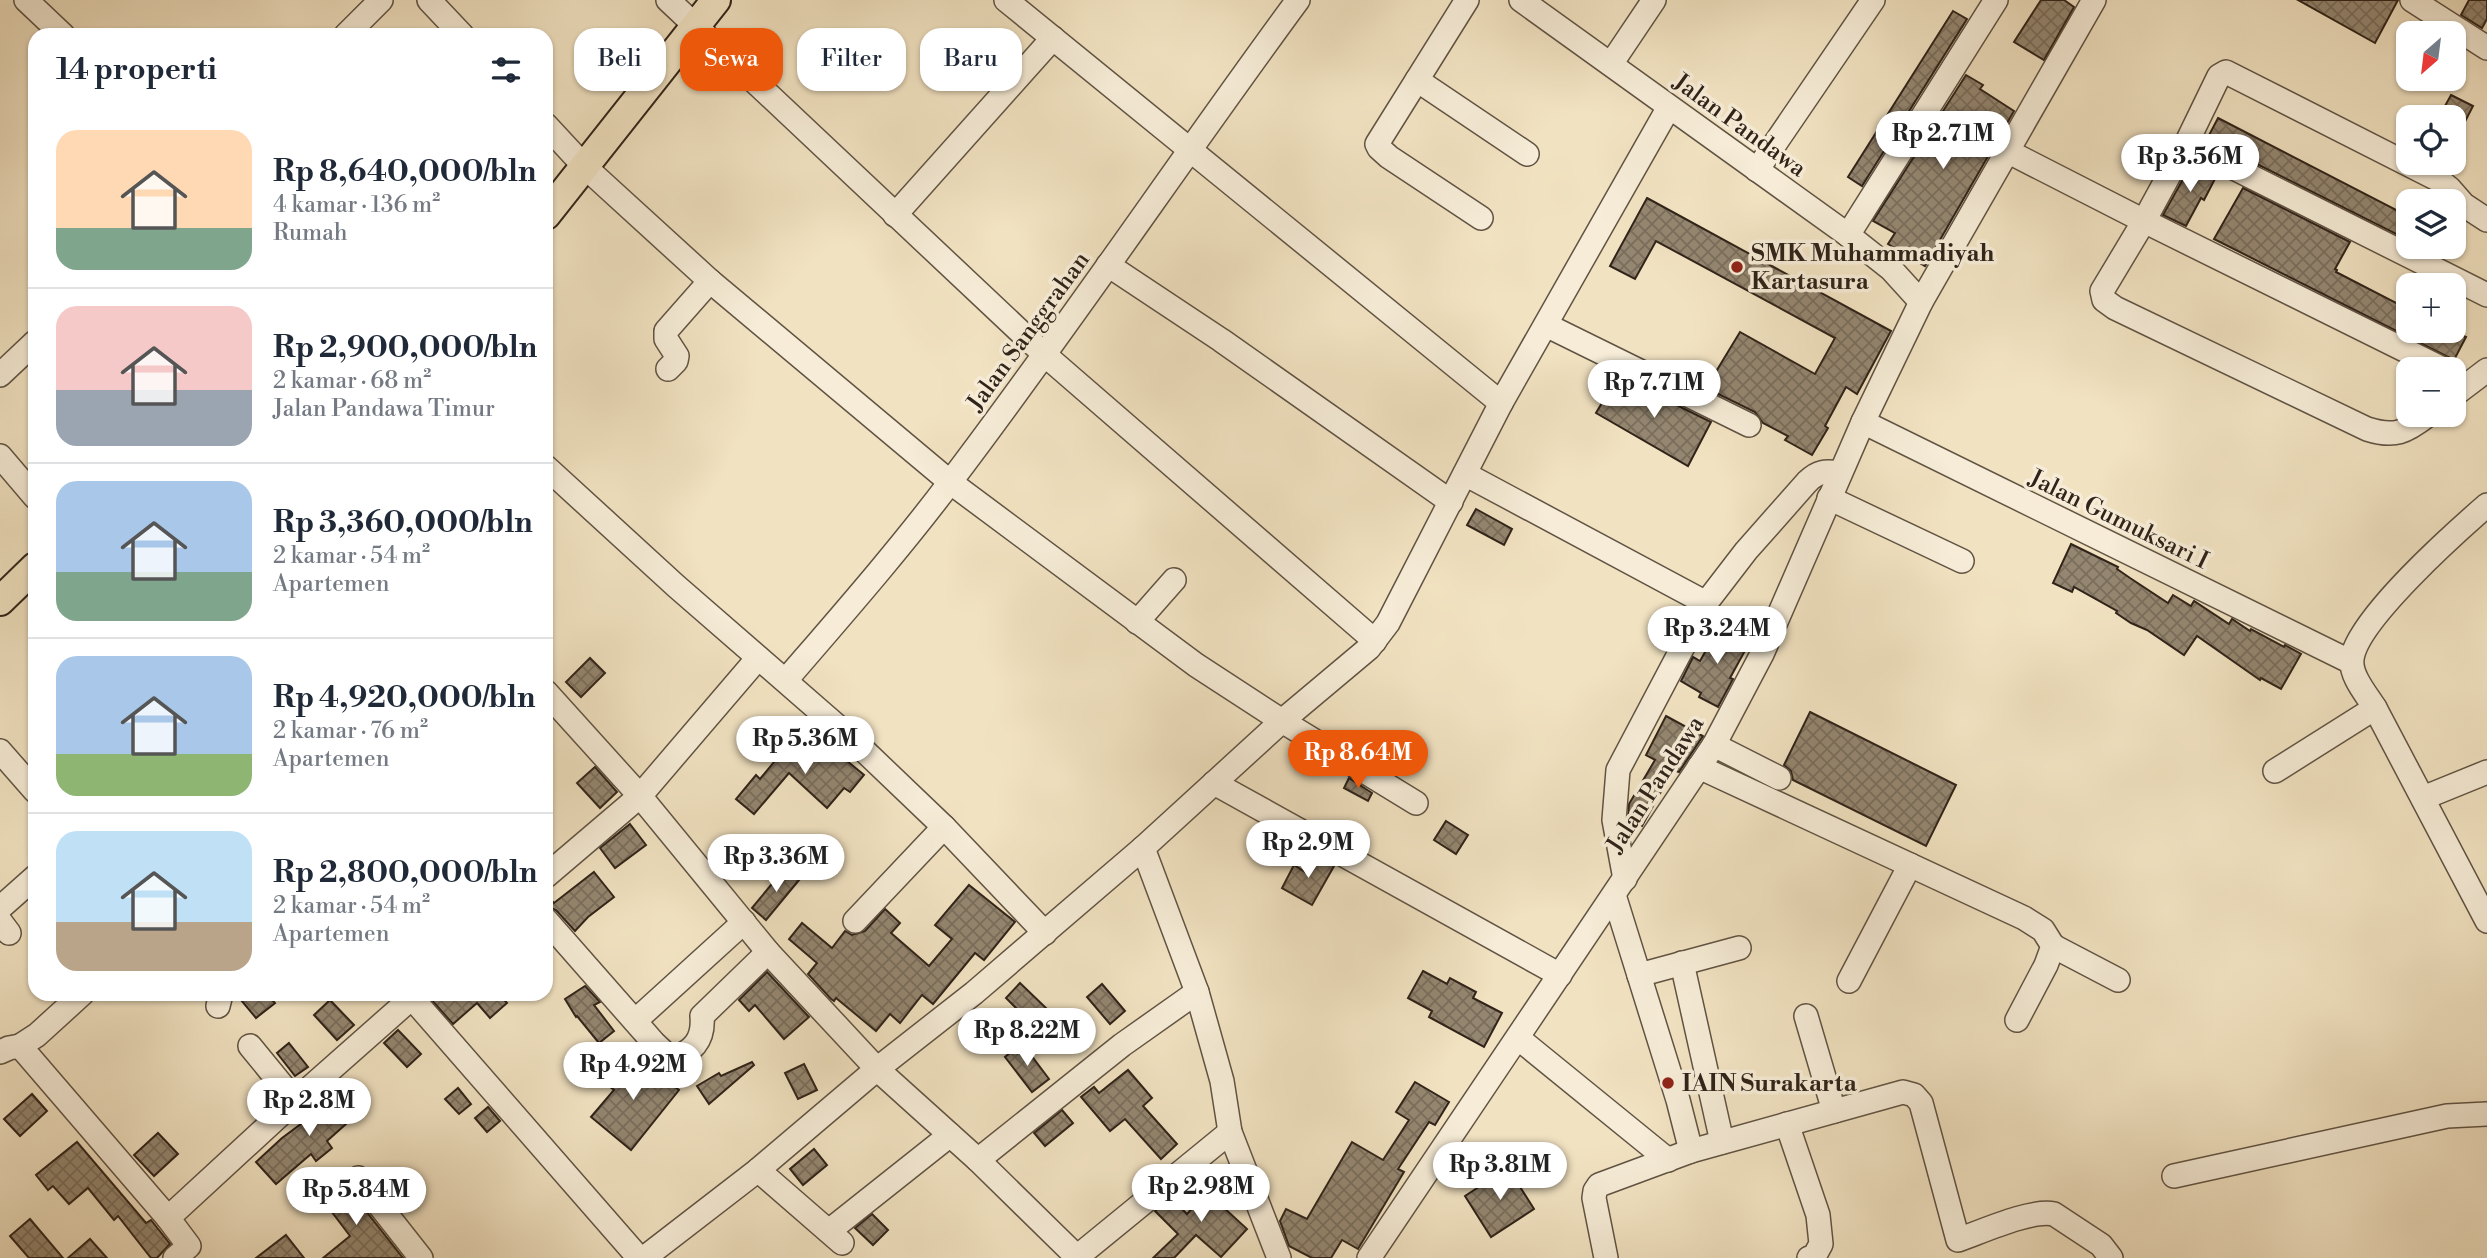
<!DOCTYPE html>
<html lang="id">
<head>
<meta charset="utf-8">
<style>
	:root { --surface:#fff; --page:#f6f6f7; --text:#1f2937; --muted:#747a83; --line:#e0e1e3; --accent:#ea580c }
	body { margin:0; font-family:"Libre Bodoni",serif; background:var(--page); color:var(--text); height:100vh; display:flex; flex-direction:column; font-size:26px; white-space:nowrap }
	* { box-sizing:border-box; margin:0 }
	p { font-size:23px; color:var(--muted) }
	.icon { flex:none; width:38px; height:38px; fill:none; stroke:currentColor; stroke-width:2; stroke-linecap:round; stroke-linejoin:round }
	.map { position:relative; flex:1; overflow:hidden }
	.drawer { position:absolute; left:28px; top:28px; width:525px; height:973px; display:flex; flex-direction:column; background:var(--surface); border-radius:21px; box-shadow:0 2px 5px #0004 }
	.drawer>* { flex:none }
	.guide { position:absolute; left:574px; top:28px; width:665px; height:63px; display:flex; gap:14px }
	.needle { width:46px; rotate:208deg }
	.controls { position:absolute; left:2396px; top:21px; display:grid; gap:14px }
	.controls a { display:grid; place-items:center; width:70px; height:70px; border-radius:14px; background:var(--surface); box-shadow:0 2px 5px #0004; font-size:35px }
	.price { position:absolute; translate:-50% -60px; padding:0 16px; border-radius:24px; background:#fff; color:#222; font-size:23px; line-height:46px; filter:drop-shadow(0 2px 4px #0008) }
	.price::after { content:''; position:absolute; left:50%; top:42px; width:21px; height:16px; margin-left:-10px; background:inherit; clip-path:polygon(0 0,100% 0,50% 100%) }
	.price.on { background:var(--accent); color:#fff }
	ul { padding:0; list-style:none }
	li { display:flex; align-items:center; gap:21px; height:175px; padding:0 28px }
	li+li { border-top:2px solid var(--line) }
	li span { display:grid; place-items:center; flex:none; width:196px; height:140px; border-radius:21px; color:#555 }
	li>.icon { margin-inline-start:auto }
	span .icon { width:84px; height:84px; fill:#fffc; stroke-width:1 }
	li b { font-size:30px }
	h2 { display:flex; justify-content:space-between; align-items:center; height:84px; padding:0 28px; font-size:30px }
	.tag { padding:0 24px; border-radius:21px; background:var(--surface); box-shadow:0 2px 5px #0004; font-size:24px; line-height:63px }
	.tag.on { background:var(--accent); color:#fff }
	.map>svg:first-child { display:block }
</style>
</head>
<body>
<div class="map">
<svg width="2487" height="1258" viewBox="0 0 2487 1258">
	<defs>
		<pattern id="building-cross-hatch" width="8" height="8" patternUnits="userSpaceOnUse" patternTransform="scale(1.75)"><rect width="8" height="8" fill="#948670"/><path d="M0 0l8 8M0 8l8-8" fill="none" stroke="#796d5b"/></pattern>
	</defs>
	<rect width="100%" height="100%" fill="#f1e2c1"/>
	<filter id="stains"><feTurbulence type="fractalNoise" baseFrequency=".00286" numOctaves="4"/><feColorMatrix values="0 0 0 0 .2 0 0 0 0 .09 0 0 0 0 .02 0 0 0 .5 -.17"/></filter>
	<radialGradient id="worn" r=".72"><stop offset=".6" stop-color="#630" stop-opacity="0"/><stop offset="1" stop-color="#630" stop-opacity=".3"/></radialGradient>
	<g fill="url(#building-cross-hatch)" stroke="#302319" stroke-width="2">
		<path d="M2041,0H2064L2074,7L2044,60L2014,42Z"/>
		<path d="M2298,0H2398L2375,43Z"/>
		<path d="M2469,0H2487V19L2482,28L2461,15Z"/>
		<path d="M1953,11L1967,19L1862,186L1848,177Z"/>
		<path d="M1966,75L1983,85L1980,89L2014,111L1925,266L1888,244L1895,233L1873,221Z"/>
		<path d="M2451,95L2473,106L2454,143V117H2439Z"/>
		<path d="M2218,118L2408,216V240L2207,139Z"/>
		<path d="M2192,163L2217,175L2204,200L2201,198L2186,226L2163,215Z"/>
		<path d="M2243,188L2350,242L2335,269L2337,270L2336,272L2408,309V331H2452L2466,337L2454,360L2214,239Z"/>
		<path d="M1647,198L1891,331L1857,394L1846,387L1825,426L1828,428L1812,455L1785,440L1788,436L1763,423L1755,412L1706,388L1740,332L1815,374L1835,338L1656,241L1635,279L1610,266Z"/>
		<path d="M1618,376L1711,422L1688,466L1596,413Z"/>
		<path d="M1476,509L1512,529L1504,545L1467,525Z"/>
		<path d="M2071,544L2118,567L2117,569L2130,578L2168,603L2173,595L2191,606L2194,601L2229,624L2232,619L2250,631L2251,629L2284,647L2285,645L2301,654L2281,689L2261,678L2260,680L2197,636L2184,655L2147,630L2131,623L2116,613L2117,611L2074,587L2072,592L2053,583Z"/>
		<path d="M1731,624L1753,636L1730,678L1733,679L1718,707L1699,697L1701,693L1681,681L1693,657L1700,661L1713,638L1721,642Z"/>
		<path d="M590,658L605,673L581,697L566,682Z"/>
		<path d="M1810,712L1956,785L1926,846L1793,780L1791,771L1784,765Z"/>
		<path d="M1666,716L1703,736L1679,772L1673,770L1642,826L1628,819L1629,804L1655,760L1646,755Z"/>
		<path d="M826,736L838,747L835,751L864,775L850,792L844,788L827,808L789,773L754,814L736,799L756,775L760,779L789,744L807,759Z"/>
		<path d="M595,767L617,792L600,808L577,783Z"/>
		<path d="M1349,778L1372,793L1368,801L1344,788Z"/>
		<path d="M1446,821L1468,835L1456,854L1434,840Z"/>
		<path d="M630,824L646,845L615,868L600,848Z"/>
		<path d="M1315,855L1334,866L1312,905L1282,888L1294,865L1305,872Z"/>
		<path d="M785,868L799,880L766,920L752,908Z"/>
		<path d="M594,872L614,897L588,917L575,931L556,910L546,906V895L554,903Z"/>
		<path d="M969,885L1015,922L984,960L975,953L933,1004L922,995L900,1023L890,1014L876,1031L836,998L834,1001L831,999L808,974L817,963L789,939L802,923L832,948L845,931L852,935L865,931L885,909L900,923L891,933L929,966L952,939L935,925Z"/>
		<path d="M1423,971L1447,984L1450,978L1476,992L1473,998L1502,1013L1484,1047L1429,1017L1432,1011L1408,998Z"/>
		<path d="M767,972L809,1017L784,1039L755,1005L749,1011L739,1000Z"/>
		<path d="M1020,983L1047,1009L1032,1024L1006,998Z"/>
		<path d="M1102,984L1125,1011L1110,1024L1087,997Z"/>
		<path d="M585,986L600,1002L594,1005L614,1031L599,1043L577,1016L576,1017L565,999Z"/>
		<path d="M236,994H267L275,1003L256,1018Z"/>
		<path d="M430,994H499L507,1003L490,1018L477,1003L453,1024L429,997Z"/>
		<path d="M330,1000L354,1025L337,1040L314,1015Z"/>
		<path d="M398,1030L421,1054L407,1067L384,1043Z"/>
		<path d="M289,1043L308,1067L295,1076L277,1053Z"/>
		<path d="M1022,1043L1049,1079L1032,1092L1005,1057Z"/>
		<path d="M627,1055L652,1076L656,1072L679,1090L631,1150L591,1117L614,1090L605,1083Z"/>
		<path d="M752,1062L754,1065L709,1104L697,1086L719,1073L721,1076Z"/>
		<path d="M804,1064L817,1090L798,1099L785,1073Z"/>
		<path d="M1128,1070L1152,1098L1143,1106L1177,1144L1161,1159L1125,1119L1110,1131L1081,1097L1094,1087L1099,1093Z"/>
		<path d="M1415,1082L1449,1102L1435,1125L1429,1122L1398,1169L1404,1172L1358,1249L1342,1240L1331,1258H1312L1289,1246L1280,1221L1286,1209L1307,1219L1352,1142L1383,1160L1409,1120L1396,1112Z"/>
		<path d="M458,1088L471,1104L459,1114L445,1099Z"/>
		<path d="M347,1090L364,1108L327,1141L332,1148L316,1161L311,1154L276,1184L256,1162L282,1138L309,1118L311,1121Z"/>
		<path d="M32,1094L47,1111L20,1136L4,1119Z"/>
		<path d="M488,1107L500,1121L487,1132L475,1118Z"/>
		<path d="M1062,1110L1073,1123L1045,1146L1034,1133Z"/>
		<path d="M158,1133L178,1154L154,1176L134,1155Z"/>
		<path d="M77,1142L146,1223L151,1220L170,1244L157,1258H151L118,1216L114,1220L88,1188L69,1204L53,1186L48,1190L36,1175Z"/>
		<path d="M814,1149L827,1165L803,1185L790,1169Z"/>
		<path d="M1508,1168L1534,1209L1491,1237L1465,1196Z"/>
		<path d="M344,1176L347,1187L403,1258H323L350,1236L319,1195Z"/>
		<path d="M1214,1185L1230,1199L1223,1207L1247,1229L1221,1257L1196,1235L1174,1258H1153L1178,1234L1155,1211L1171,1198L1187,1214Z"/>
		<path d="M872,1214L888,1230L873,1245L855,1228Z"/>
		<path d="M30,1219L63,1258H29L10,1236Z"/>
		<path d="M286,1235L304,1258H256Z"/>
		<path d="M90,1239L107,1258H68Z"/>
	</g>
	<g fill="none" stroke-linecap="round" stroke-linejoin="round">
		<defs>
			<g id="minor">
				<path d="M26,0L63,35"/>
				<path d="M429,0L462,35"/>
				<path d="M668,0L1045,355L1375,641"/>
				<path d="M1006,0L1501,403"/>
				<path d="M1467,0L1377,144L1379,148L1389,157L1481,218"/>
				<path d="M1521,0L1848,235L1891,269L1921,302"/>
				<path d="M2412,0L2487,48"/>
				<path d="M346,35L381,0"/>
				<path d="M1611,64L1654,0"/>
				<path d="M1417,80L1527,154"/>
				<path d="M546,125L584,166L710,281L950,482L1196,665L1282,721L1416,803"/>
				<path d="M2186,144L2219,76L2226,72L2439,180L2450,189L2464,205L2487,220"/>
				<path d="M2009,152L2144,221L2443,369"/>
				<path d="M1757,170L1873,0"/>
				<path d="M895,215L1053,38"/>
				<path d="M1848,235L1996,0"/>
				<path d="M1108,265L1221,340L1451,502"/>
				<path d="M1546,325L1749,425"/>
				<path d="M668,369L676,361L677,356L666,339V331L710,281"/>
				<path d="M0,375L35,342"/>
				<path d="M2454,395L2487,370"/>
				<path d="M2428,415C2406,432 2395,438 2367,429L2115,308L2104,300L2102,291L2144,221L2186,144L2487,295"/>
				<path d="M1863,422L2351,662"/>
				<path d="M0,456L35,497"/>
				<path d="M546,467L676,586L853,740L944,827L1045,933"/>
				<path d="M1465,474L1706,603L1746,551L1807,482C1818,471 1825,471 1840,473"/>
				<path d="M1829,498L1962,561"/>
				<path d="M2487,505C2456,532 2357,620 2352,659C2350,676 2367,695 2375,708L2487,921"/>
				<path d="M1137,622L1174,580"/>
				<path d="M786,680C842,615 899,550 951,481C1071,323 1181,159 1298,0"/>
				<path d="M546,692L640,796L768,952L877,1069L978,1160L1122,1045L1197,992"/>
				<path d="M1714,745L1779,778"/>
				<path d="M0,751L35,791"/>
				<path d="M1699,767L2024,918L2043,930L2053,946L2046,965L2017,1020"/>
				<path d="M2275,771L2375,708"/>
				<path d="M1214,783L1560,975"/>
				<path d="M2423,798L2487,772"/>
				<path d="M1143,848L1197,992L1222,1081L1230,1132L1279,1258"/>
				<path d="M546,876L640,796L758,658"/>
				<path d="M1625,879L1614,820L1618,770L1706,603"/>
				<path d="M1614,895L1678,1100L1691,1151"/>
				<path d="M0,908L35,877"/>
				<path d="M546,920L654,1043L671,1059C694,1052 704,1039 702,1016L768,952"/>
				<path d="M0,921L9,933"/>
				<path d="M855,921L944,827"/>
				<path d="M2053,946L2118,980"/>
				<path d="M1682,963L1722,1142"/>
				<path d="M1639,975L1739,948"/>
				<path d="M1849,981L1910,865"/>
				<path d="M82,994L37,1035L20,1046L168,1218"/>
				<path d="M217,994L220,998L218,1006"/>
				<path d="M412,998L639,1258"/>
				<path d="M1806,1016L1834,1111"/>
				<path d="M635,1021L744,922"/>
				<path d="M1518,1038L1668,1160"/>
				<path d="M250,1046L295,1101"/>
				<path d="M0,1052L9,1048L20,1046"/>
				<path d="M1787,1124L1818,1215L1821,1244L1814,1257L1809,1258"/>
				<path d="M978,1160L1078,1258"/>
				<path d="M758,1170L842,1243"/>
				<path d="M2174,1176L2447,1116L2487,1114"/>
				<path d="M358,1178L421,1258"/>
				<path d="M829,1231L950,1135"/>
				<path d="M1077,1257L1230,1132"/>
				<path d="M175,1258L189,1246L168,1218L295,1101L416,994"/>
				<path d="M644,1258L758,1170L877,1069L974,993L1143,848L1282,721L1369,648L1388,623L1501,403L1669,107"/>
				<path d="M1369,1258L1714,745L1762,654L1863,422L1921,302L2094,0"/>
				<path d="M1606,1258L1594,1198L1595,1191L1599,1185L1691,1151L1903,1092L1914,1095L1921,1103L1958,1240C1981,1232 2031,1209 2054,1214L2101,1245L2111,1258"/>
			</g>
			<g id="major">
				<path d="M546,215L716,0"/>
				<path d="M0,601L35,567"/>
			</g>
		</defs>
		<use href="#minor" stroke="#605343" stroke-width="26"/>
		<use href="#major" stroke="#302319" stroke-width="32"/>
		<use href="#minor" stroke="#f6ecd7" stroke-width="23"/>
		<use href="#major" stroke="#f1e2c1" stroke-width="28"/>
	</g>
	<g fill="#8f2418" stroke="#f6ecd7" stroke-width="2.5">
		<circle cx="1737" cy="267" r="7"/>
		<circle cx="1668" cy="1083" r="7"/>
	</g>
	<g text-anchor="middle" stroke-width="7" stroke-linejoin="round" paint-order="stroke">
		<g font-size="24" fill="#302319" stroke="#f6ecd7">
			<text transform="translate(1740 125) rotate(36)" y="8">Jalan Pandawa</text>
			<text transform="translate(1028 331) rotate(-54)" y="8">Jalan Sanggrahan</text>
			<text transform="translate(2119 519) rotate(26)" y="8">Jalan Gumuksari I</text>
			<text transform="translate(1655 784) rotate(-57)" y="8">Jalan Pandawa</text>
		</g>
		<g font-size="24" font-weight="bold" fill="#302319" stroke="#f6ecd7" text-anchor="start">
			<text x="1751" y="261">SMK Muhammadiyah<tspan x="1751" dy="28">Kartasura</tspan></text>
			<text x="1682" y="1091">IAIN Surakarta</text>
		</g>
	</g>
	<rect width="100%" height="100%" filter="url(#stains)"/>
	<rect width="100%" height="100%" fill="url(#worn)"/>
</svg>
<div class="controls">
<a><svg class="needle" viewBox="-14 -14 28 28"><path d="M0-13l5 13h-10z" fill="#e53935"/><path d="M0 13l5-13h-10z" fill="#747a83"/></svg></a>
<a><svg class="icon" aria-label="locate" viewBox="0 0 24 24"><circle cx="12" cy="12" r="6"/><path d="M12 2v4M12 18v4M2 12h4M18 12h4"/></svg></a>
<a><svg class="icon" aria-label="layers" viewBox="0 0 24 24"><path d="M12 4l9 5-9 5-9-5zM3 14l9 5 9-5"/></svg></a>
<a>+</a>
<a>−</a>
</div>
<b class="price" style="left:1943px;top:171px">Rp 2.71M</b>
<b class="price" style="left:2190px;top:194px">Rp 3.56M</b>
<b class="price" style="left:1654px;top:420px">Rp 7.71M</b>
<b class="price" style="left:1717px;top:666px">Rp 3.24M</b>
<b class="price" style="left:805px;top:776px">Rp 5.36M</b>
<b class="price on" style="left:1358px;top:790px">Rp 8.64M</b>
<b class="price" style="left:1308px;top:880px">Rp 2.9M</b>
<b class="price" style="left:776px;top:894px">Rp 3.36M</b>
<b class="price" style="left:1027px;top:1068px">Rp 8.22M</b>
<b class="price" style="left:633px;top:1102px">Rp 4.92M</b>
<b class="price" style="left:309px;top:1138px">Rp 2.8M</b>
<b class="price" style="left:1500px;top:1202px">Rp 3.81M</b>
<b class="price" style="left:1201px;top:1224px">Rp 2.98M</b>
<b class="price" style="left:356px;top:1227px">Rp 5.84M</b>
<div class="guide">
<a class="tag">Beli</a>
<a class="tag on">Sewa</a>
<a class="tag">Filter</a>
<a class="tag">Baru</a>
</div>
<section class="drawer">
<h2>14 properti<svg class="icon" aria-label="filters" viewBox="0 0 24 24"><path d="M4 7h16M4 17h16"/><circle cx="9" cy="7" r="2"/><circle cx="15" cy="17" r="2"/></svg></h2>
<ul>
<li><span style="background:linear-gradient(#ffd9b3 70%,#7fa58c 0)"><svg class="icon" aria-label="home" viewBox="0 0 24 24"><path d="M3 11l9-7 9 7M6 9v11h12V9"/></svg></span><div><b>Rp 8,640,000/bln</b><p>4 kamar · 136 m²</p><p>Rumah</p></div></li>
<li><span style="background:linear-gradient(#f6c9c9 60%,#9aa5b1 0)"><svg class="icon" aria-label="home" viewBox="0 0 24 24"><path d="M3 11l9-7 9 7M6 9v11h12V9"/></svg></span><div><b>Rp 2,900,000/bln</b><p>2 kamar · 68 m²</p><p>Jalan Pandawa Timur</p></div></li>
<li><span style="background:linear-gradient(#a9c7e8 65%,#7fa58c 0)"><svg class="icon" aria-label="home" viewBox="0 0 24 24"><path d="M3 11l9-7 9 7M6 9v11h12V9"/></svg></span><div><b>Rp 3,360,000/bln</b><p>2 kamar · 54 m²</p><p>Apartemen</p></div></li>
<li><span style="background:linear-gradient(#a9c7e8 70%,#8fb573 0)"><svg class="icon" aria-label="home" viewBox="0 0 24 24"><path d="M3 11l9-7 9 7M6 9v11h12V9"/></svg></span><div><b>Rp 4,920,000/bln</b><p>2 kamar · 76 m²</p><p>Apartemen</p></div></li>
<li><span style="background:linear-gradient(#bfe0f5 65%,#b9a48a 0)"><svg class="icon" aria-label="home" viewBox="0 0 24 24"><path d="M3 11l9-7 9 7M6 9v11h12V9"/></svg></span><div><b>Rp 2,800,000/bln</b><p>2 kamar · 54 m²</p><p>Apartemen</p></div></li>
</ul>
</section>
</div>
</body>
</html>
